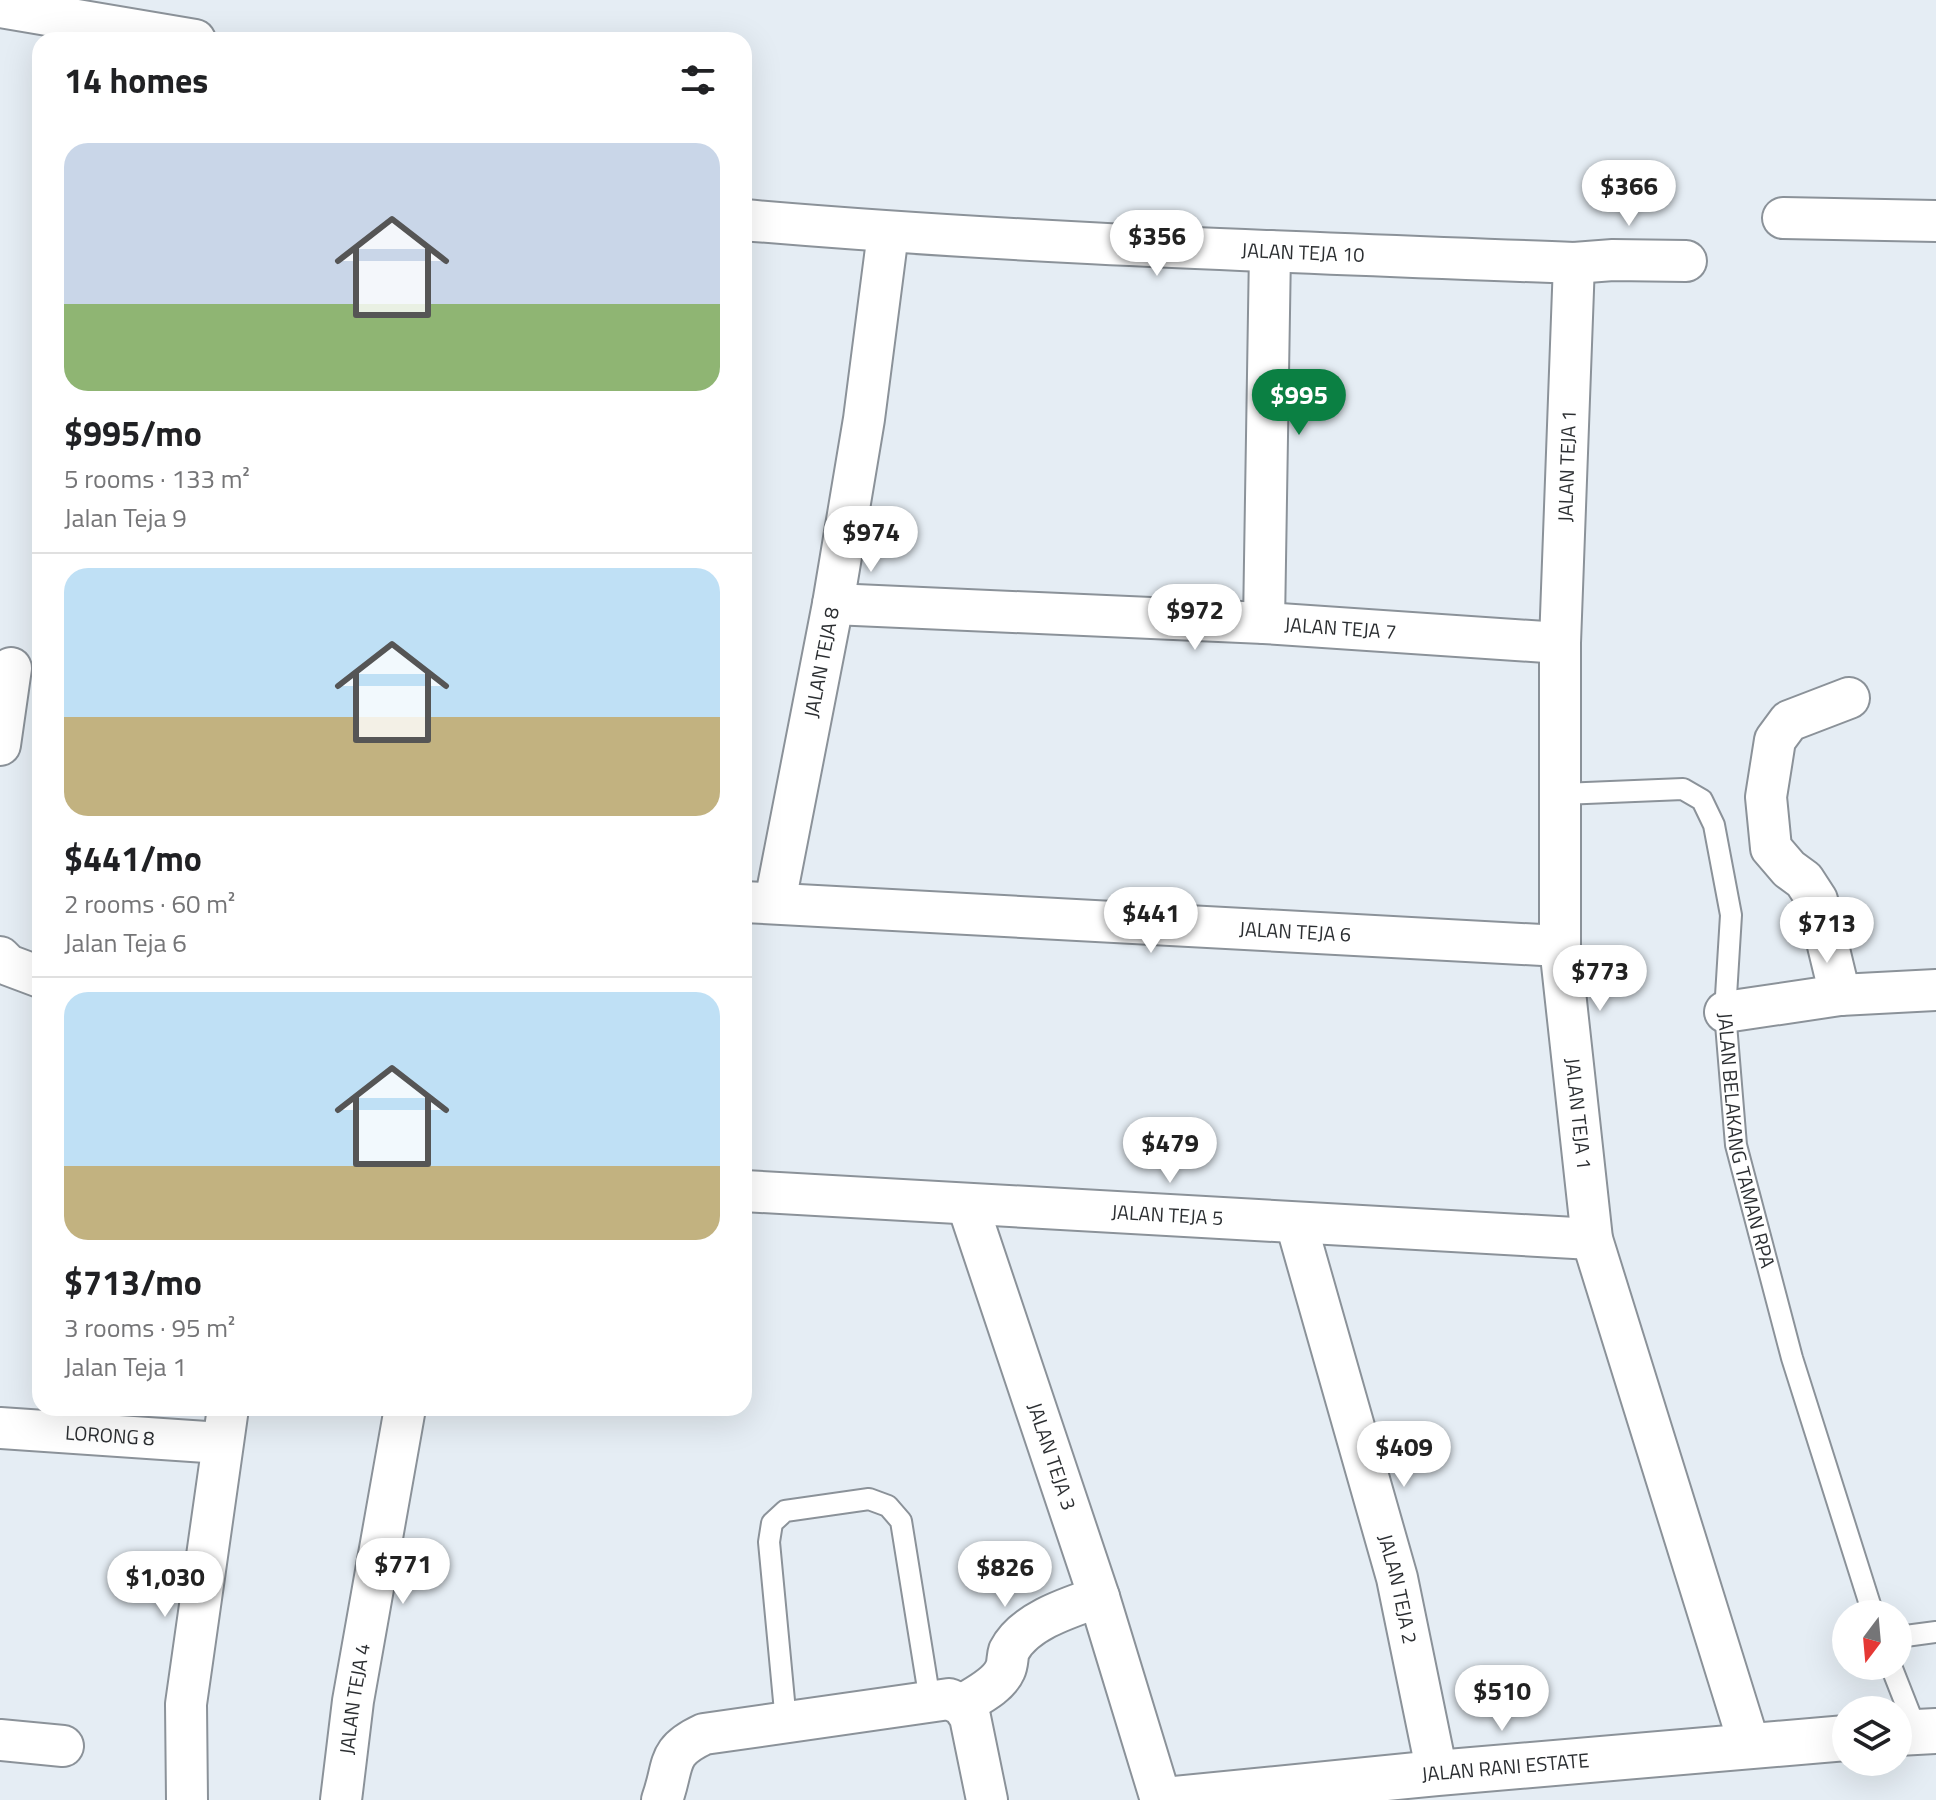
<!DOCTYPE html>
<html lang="en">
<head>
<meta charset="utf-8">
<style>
	:root { --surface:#fff; --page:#f6f6f6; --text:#202124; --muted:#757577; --line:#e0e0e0; --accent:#0b8043 }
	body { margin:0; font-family:"Titillium Web",sans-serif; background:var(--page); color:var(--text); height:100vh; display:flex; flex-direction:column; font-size:30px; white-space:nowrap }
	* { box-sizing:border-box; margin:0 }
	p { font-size:26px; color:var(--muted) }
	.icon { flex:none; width:44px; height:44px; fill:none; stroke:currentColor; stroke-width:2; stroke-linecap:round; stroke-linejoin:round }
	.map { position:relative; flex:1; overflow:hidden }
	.drawer { position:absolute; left:32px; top:32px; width:720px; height:1384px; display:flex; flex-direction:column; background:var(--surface); border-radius:24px; box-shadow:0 8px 32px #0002 }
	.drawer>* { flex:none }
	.needle { width:52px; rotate:196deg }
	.controls { position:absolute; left:1832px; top:1600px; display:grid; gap:16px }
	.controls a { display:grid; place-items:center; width:80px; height:80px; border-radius:50%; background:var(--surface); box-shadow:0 8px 32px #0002; font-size:40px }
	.price { position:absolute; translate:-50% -68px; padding:0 18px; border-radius:28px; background:#fff; color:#222; font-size:26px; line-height:52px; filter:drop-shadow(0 2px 4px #0008) }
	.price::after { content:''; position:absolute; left:50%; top:48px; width:24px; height:18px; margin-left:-12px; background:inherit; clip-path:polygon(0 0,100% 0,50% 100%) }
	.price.selected { background:var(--accent); color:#fff }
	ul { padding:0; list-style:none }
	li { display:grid; align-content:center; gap:16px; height:424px; padding:0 32px }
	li+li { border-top:2px solid var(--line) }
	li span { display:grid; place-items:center; height:248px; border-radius:24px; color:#555 }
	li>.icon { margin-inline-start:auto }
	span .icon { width:144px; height:144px; fill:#fffc; stroke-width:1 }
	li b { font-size:34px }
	h2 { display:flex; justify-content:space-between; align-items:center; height:96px; padding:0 32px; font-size:34px }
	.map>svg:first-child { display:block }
</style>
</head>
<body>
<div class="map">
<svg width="1936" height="1800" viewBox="0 0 1936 1800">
	<rect width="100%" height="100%" fill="#e5edf4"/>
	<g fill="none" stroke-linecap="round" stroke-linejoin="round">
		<defs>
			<g id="service">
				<path id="s1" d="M1562,794L1683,789L1702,800L1714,825L1731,915L1725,1012L1736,1145L1792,1358L1873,1614"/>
				<path d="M1898,1637L1936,1632"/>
				<path d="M1891,1666L1917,1732"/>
				<path d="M786,1722L769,1542L772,1523L785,1511L869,1499L888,1506L901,1521L930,1701"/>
			</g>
			<g id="minor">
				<path d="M0,7L195,40"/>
				<path d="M1783,218L1936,221"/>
				<path id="s2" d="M744,220C1020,244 1297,252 1574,263L1613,260L1686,261"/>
				<path id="s3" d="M1574,263L1560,643V946L1592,1239L1750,1747"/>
				<path id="s4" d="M833,604L1264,623L1560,643"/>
				<path d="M1264,623L1270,251"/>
				<path d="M0,745L11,668"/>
				<path id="s5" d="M744,902L1560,946"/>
				<path id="s6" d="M775,902L833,604L864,419L888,233"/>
				<path d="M0,957L8,965L40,977"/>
				<path d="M1840,995L1817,900L1804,880L1789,869L1771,848L1766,797L1775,740L1789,721L1849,698"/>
				<path d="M1725,1012L1840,995L1936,990"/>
				<path id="s7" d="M744,1191L1592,1239"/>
				<path id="s8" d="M968,1206L1099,1597L1161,1800"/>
				<path id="s9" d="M1296,1223L1397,1578L1437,1773"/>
				<path id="s10" d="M0,1428L221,1443"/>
				<path d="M962,1705C976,1696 998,1686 1005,1670C1008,1664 1007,1657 1009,1651C1024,1621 1070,1607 1099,1597"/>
				<path d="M0,1740L63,1746"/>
				<path d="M187,1800L186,1704L228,1408"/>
				<path id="s11" d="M341,1800L353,1701L405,1408"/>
				<path d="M662,1800C675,1764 665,1752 704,1734L949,1699L962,1705L970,1717L987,1800"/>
			</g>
			<g id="tertiary">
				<path d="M1898,1733L1936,1731"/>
				<path id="s12" d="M1165,1800L1437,1773L1846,1738"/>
			</g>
		</defs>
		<use href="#service" stroke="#8b9299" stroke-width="24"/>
		<use href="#minor" stroke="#8b9299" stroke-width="44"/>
		<use href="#tertiary" stroke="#8b9299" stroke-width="48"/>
		<use href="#service" stroke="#fff" stroke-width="20"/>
		<use href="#minor" stroke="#fff" stroke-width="40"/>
		<use href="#tertiary" stroke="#fff" stroke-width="44"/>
	</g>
	<g text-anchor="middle" stroke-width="7" stroke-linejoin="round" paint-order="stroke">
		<g font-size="20" fill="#2c2f32" stroke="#fff">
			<text dy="7" stroke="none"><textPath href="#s2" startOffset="560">JALAN TEJA 10</textPath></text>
			<text transform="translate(1567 466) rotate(-88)" y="7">JALAN TEJA 1</text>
			<text dy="7" stroke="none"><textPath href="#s4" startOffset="508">JALAN TEJA 7</textPath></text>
			<text dy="7" stroke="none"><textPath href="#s6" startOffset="244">JALAN TEJA 8</textPath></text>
			<text dy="7" stroke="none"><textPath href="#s5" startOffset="552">JALAN TEJA 6</textPath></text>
			<text dy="7" stroke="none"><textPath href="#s3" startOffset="852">JALAN TEJA 1</textPath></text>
			<text dy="7" stroke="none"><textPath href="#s1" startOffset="490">JALAN BELAKANG TAMAN RPA</textPath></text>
			<text dy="7" stroke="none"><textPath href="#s7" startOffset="424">JALAN TEJA 5</textPath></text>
			<text dy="7" stroke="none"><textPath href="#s10" startOffset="110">LORONG 8</textPath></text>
			<text dy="7" stroke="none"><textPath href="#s8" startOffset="264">JALAN TEJA 3</textPath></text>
			<text dy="7" stroke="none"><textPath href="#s9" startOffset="380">JALAN TEJA 2</textPath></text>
			<text dy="7" stroke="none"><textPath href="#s11" startOffset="102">JALAN TEJA 4</textPath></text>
			<text dy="7" stroke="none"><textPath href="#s12" startOffset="342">JALAN RANI ESTATE</textPath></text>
		</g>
	</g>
</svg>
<div class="controls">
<a><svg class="needle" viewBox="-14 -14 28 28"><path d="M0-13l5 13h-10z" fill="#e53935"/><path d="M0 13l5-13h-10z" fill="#757577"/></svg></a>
<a><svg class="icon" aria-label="layers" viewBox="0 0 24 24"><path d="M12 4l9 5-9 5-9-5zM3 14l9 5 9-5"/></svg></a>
</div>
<b class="price" style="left:1629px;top:228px">$366</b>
<b class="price" style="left:1157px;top:278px">$356</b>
<b class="price selected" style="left:1299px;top:437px">$995</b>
<b class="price" style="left:871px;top:574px">$974</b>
<b class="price" style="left:1195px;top:652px">$972</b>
<b class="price" style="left:1151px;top:955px">$441</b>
<b class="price" style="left:1827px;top:965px">$713</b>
<b class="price" style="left:1600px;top:1013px">$773</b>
<b class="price" style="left:1170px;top:1185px">$479</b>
<b class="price" style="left:1404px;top:1489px">$409</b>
<b class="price" style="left:403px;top:1606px">$771</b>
<b class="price" style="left:1005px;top:1609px">$826</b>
<b class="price" style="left:165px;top:1619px">$1,030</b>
<b class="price" style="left:1502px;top:1733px">$510</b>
<section class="drawer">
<h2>14 homes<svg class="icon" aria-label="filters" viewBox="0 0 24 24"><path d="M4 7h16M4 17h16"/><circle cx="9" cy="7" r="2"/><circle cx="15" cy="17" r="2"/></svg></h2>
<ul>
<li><span style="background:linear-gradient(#c9d6e8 65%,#8fb573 0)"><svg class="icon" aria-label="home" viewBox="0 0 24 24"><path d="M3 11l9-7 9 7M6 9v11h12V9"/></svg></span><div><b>$995/mo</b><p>5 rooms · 133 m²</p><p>Jalan Teja 9</p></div></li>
<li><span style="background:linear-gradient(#bfe0f5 60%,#c2b280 0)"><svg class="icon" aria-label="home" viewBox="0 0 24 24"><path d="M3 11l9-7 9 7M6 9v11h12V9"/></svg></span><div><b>$441/mo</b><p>2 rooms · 60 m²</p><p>Jalan Teja 6</p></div></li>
<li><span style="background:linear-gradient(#bfe0f5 70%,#c2b280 0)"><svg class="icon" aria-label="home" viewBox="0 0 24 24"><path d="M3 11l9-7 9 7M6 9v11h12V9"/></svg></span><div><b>$713/mo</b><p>3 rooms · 95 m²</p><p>Jalan Teja 1</p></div></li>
</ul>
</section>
</div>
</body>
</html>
